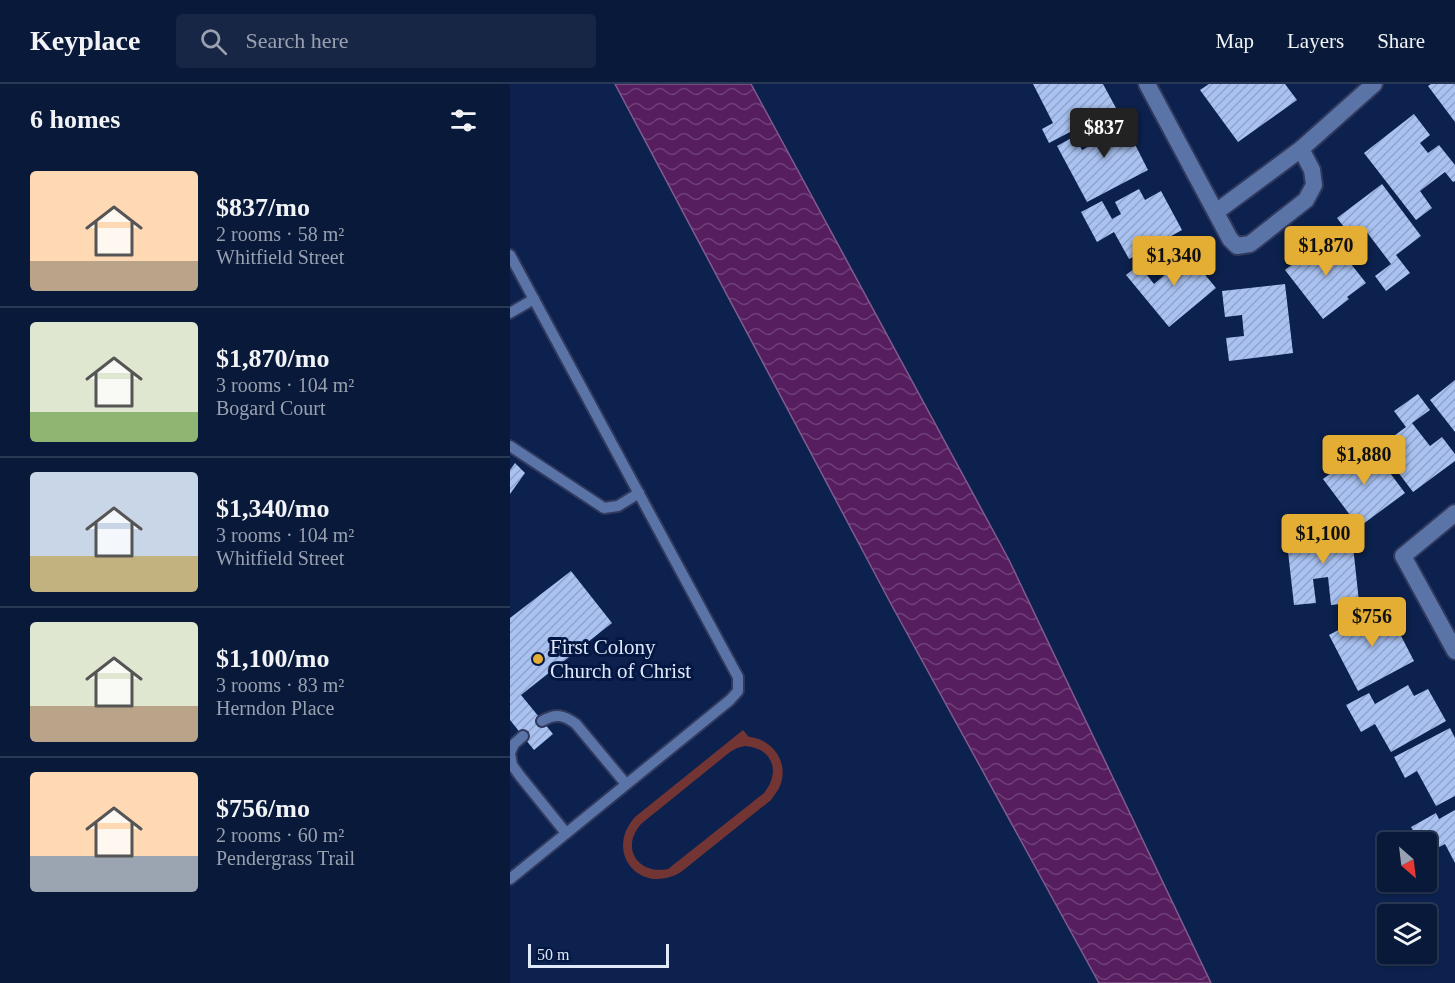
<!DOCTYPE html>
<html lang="en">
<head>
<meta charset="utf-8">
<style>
	:root { --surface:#09193a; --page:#172645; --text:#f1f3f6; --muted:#99a0af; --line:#293854; --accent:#e4ae35 }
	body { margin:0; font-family:Georgia,serif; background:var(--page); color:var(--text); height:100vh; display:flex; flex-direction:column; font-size:22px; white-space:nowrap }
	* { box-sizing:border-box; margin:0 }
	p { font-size:20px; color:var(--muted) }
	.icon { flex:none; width:33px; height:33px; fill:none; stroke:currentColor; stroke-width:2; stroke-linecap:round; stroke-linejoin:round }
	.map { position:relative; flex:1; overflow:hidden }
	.sheet { display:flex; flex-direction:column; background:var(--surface); width:510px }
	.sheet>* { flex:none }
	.needle { width:39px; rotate:152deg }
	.controls { position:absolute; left:867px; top:748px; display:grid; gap:12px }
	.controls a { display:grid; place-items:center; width:60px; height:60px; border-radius:6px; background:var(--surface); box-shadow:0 2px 4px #0004,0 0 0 2px var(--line); font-size:30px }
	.scale { position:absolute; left:18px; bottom:15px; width:141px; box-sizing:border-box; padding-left:6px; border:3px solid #dfe9fa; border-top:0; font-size:16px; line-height:21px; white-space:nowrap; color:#dfe9fa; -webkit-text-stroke:4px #041742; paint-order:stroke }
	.price { position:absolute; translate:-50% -51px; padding:0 14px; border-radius:6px; background:var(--accent); color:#111; font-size:20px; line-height:39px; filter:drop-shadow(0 2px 3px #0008) }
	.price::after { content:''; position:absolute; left:50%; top:36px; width:18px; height:14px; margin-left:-9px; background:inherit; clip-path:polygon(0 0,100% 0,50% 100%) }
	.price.selected { background:#222; color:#fff }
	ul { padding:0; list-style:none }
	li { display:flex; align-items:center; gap:18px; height:150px; padding:0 30px }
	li+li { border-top:2px solid var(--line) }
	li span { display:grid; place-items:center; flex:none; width:168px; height:120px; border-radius:6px; color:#555 }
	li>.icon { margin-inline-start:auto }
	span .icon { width:72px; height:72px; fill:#fffc; stroke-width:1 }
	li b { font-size:26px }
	h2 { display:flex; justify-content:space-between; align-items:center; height:72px; padding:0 30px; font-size:26px }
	header { display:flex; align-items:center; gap:36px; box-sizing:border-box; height:84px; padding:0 30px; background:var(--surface); border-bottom:2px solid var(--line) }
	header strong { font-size:28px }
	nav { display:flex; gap:33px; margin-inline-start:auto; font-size:21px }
	.search { width:420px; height:54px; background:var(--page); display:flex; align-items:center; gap:15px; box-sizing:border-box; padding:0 21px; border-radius:6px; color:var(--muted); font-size:22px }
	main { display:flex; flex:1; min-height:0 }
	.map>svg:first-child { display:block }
</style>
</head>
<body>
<header>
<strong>Keyplace</strong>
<div class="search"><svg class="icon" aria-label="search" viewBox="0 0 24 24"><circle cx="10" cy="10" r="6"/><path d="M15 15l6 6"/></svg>Search here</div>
<nav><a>Map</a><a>Layers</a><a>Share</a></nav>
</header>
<main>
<section class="sheet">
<h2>6 homes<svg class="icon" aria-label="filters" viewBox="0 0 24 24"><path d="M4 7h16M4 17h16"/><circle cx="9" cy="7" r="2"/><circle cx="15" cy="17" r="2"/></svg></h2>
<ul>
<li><span style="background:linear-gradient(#ffd9b3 75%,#b9a48a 0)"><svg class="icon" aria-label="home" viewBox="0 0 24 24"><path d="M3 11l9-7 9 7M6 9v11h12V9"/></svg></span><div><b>$837/mo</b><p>2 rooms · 58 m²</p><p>Whitfield Street</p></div></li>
<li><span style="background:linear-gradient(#dfe7d0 75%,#8fb573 0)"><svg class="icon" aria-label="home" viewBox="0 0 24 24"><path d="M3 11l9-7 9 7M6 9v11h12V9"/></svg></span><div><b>$1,870/mo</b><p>3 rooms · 104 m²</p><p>Bogard Court</p></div></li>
<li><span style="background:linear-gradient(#c9d6e8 70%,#c2b280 0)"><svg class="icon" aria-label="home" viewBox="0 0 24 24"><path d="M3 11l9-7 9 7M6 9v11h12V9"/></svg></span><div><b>$1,340/mo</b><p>3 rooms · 104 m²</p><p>Whitfield Street</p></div></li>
<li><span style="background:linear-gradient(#dfe7d0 70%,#b9a48a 0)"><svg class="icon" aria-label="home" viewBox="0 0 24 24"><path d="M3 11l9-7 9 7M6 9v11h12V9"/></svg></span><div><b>$1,100/mo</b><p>3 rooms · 83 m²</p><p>Herndon Place</p></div></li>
<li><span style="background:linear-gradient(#ffd9b3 70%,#9aa5b1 0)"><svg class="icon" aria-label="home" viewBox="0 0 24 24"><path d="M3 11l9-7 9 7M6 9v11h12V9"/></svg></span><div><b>$756/mo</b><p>2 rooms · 60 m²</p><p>Pendergrass Trail</p></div></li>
</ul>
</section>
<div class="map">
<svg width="945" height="899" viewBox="0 0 945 899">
	<defs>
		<pattern id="water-waves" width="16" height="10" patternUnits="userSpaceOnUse" patternTransform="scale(1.5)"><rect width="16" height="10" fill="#571e5f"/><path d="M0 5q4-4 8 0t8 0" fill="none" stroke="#6f3f77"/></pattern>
		<pattern id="building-hatch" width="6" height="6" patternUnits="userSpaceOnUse" patternTransform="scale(1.5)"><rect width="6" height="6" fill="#a9c2f2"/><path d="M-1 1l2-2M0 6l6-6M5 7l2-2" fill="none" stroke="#90a3c8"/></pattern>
	</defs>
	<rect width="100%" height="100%" fill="#0c214d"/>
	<path fill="#723533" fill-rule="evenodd" d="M233,646L239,653C262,655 278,677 271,699C269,706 265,710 261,716L171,788C131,812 93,769 125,733ZM235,662C263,664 271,688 254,709L158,785C128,791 110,764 131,740L220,668L227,664Z"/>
	<path fill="url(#water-waves)" stroke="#805b8e" stroke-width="1.5" d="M105,0H241L499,476L701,899H589L381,520Z"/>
	<g fill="url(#building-hatch)">
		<path d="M523,0H593L606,24L539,59L532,45L543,39Z"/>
		<path d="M699,0H775L787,16L728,58L690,6Z"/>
		<path d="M921,0H945V38L918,2Z"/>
		<path d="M609,29L638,86L577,118L547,62L565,52L572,66L591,56L584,42Z"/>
		<path d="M904,30L920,51L910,59L918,69L929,61L945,81V97L943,98L935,88L910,107L922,124L906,136L854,69Z"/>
		<path d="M872,100L911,152L886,171L900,189L876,207L865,192L881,180L856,147L844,156L827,134Z"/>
		<path d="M629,105L635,116L651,107L672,146L619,175L604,148L587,158L571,128L592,117L602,135L611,130L605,118Z"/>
		<path d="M819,152L856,199L837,213L839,215L813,235L775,186Z"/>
		<path d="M672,163L706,204L659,243L616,191L629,181L644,200L657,189L650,181Z"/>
		<path d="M775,200L783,269L719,277L716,254L734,252L732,231L715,233L712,207Z"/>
		<path d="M945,296V348L920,316Z"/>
		<path d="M908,310L920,326L902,339L920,362L932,353L945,370V377L903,408L869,363L896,343L884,327Z"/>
		<path d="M859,361L895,409L849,443L813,395Z"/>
		<path d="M5,379L15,389L0,410V386Z"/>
		<path d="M841,443L849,518L821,521L818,493L803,495L806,519L784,521L776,450Z"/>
		<path d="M61,487L102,539L11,611L43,650L24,666L0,636V534Z"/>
		<path d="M875,521L904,577L848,607L819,551Z"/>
		<path d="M898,601L904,612L918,605L936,637L881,668L865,640L851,648L836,621L859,609L865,620Z"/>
		<path d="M940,644L945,654V712L926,722L907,687L895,694L884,673Z"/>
		<path d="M945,726V779L935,760L916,770V759H910L901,743L926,729L929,735Z"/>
	</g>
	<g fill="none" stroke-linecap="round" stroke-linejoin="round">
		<defs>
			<g id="service">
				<path d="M0,171L228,593V607L220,616L0,795"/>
				<path d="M0,229L24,215"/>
				<path d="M0,362L94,424L108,422L129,409"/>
				<path d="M32,637C46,629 54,631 66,640L116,700"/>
				<path d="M13,652L4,660L0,669L2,681L10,692L56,749"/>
			</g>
			<g id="minor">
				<path d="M637,0L720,155L727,162L740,160L796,116L804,101L802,86L791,65"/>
				<path d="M706,128L791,65L864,0"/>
				<path d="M945,429L893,472L945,567"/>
			</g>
		</defs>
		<use href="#service" stroke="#31395d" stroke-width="14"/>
		<use href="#minor" stroke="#31395d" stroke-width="20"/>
		<use href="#service" stroke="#5a74a7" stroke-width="10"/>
		<use href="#minor" stroke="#5a74a7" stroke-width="16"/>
	</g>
	<circle fill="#e4ae35" stroke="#041742" stroke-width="2" cx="28" cy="575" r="6"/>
	<g text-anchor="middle" stroke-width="6" stroke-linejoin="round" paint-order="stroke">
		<g font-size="21" fill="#dfe9fa" stroke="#041742" text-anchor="start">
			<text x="40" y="570">First Colony<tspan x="40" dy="24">Church of Christ</tspan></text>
		</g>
	</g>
</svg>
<div class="controls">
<a><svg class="needle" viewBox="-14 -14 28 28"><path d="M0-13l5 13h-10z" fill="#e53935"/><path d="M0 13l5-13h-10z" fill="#99a0af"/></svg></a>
<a><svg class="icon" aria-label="layers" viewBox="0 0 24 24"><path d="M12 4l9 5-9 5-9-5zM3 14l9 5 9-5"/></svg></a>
</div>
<div class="scale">50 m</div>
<b class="price selected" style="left:594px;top:75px">$837</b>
<b class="price" style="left:816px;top:193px">$1,870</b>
<b class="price" style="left:664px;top:203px">$1,340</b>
<b class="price" style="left:854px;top:402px">$1,880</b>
<b class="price" style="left:813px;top:481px">$1,100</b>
<b class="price" style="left:862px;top:564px">$756</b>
</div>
</main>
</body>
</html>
